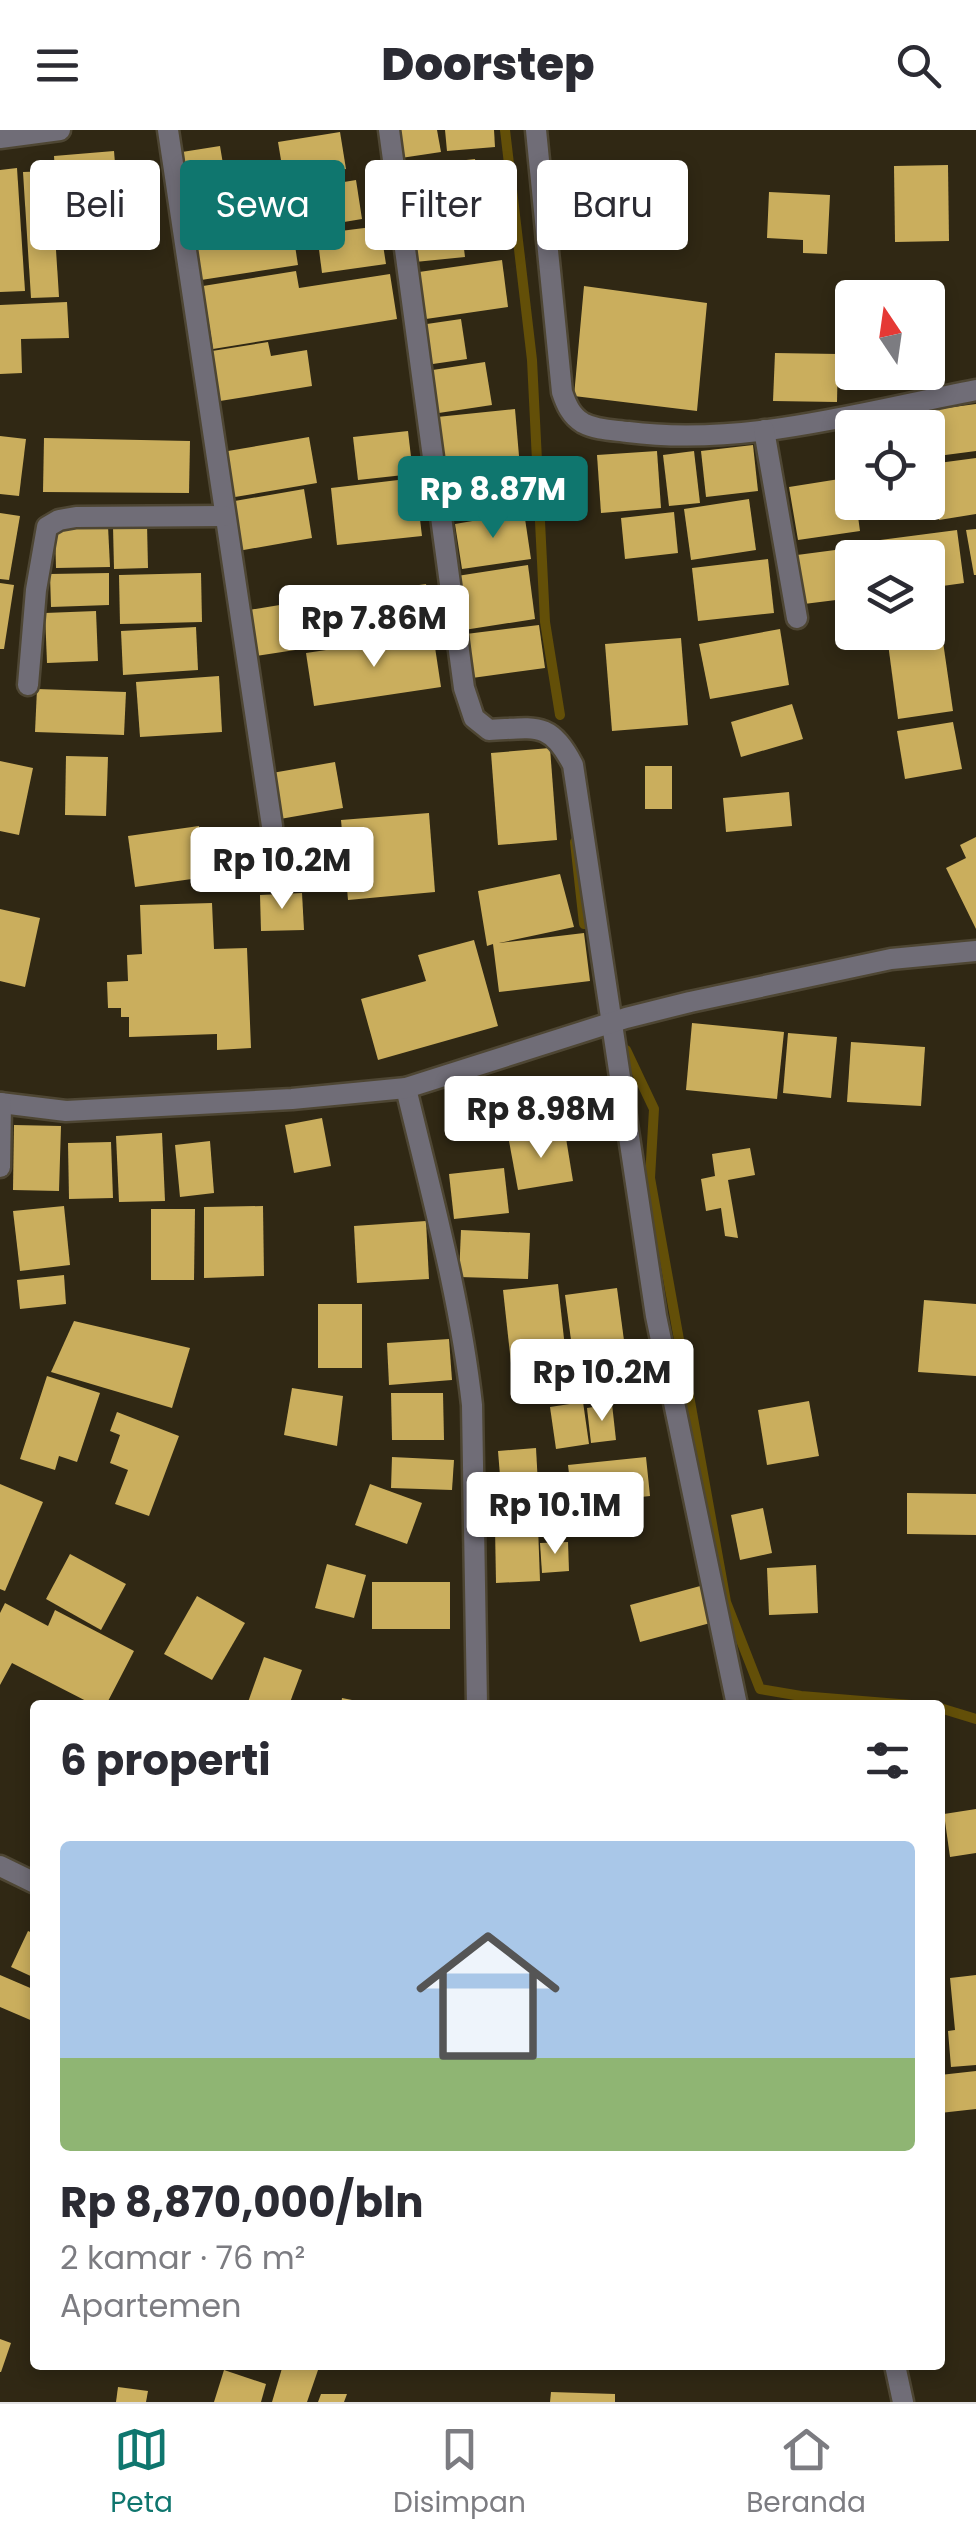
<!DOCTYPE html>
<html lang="id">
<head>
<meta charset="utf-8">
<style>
	:root { --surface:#fff; --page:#f2f2f3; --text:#2b2b33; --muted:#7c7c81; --line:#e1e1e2; --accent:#0f766e }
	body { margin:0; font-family:Poppins,sans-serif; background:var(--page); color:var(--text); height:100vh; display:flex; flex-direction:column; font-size:38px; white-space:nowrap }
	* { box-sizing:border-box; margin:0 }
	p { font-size:32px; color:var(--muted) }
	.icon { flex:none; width:55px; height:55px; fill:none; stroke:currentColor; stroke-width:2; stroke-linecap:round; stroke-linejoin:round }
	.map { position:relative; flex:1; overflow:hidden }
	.panel { position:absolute; left:30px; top:1570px; width:915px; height:670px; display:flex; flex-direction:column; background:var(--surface); border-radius:10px; box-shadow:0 5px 15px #0003 }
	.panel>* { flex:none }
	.top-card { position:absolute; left:30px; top:30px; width:918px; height:90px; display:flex; gap:20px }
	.needle { width:65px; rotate:347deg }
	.fabs { position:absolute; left:835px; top:150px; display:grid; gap:20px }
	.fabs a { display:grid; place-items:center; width:110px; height:110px; border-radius:10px; background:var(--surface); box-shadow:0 5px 15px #0003; font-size:50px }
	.price { position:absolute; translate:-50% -85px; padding:0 22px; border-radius:10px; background:#fff; color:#222; font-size:32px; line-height:65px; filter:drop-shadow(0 2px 5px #0008) }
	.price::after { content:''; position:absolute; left:50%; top:60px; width:30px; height:22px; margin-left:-15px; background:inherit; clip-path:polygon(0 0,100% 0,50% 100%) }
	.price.current { background:var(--accent); color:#fff }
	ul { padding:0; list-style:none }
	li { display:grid; align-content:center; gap:20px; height:530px; padding:0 30px }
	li+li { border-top:2px solid var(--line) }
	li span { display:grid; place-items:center; height:310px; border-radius:10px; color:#555 }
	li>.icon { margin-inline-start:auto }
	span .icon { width:180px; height:180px; fill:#fffc; stroke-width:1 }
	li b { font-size:42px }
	h2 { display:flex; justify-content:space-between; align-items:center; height:120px; padding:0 30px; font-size:42px }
	.chip { padding:0 35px; border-radius:10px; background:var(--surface); box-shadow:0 5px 15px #0003; font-size:35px; line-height:90px }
	.chip.current { background:var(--accent); color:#fff }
	header { display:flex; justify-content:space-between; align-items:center; height:130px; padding:0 30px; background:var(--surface); font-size:45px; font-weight:800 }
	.tabs { display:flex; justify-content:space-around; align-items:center; height:140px; border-top:2px solid var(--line); background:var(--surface); font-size:28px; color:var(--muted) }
	.tabs a { display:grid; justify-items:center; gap:5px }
	.tabs .current { color:var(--accent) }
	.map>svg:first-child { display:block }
</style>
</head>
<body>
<header><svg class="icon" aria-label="menu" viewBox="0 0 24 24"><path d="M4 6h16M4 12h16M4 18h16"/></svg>Doorstep<svg class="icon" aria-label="search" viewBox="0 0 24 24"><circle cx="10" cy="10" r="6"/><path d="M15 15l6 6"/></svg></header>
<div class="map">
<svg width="976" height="2272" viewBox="0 0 976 2272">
	<rect width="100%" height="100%" fill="#302814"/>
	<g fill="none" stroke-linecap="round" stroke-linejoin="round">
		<g stroke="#634f08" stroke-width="10">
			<path d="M505,0L532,230L545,492L560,585"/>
			<path d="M575,712L584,794"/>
			<path d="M626,920L654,979L650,1048L726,1472L760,1559L801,1566L911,1575"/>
			<path d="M940,1578L976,1589"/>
		</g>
	</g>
	<g fill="#caae5d">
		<path d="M397,0H437L441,22L401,28Z"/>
		<path d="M445,0H494L495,17L447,21Z"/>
		<path d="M340,2L346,39L284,48L278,12Z"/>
		<path d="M220,16L223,34L232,33L237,62L188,69L182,22Z"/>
		<path d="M114,21L121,108L60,113L54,26Z"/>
		<path d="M475,29L480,75L409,83L404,37Z"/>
		<path d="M948,35L949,111L895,112L894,36Z"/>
		<path d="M17,38L25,161L0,162V40Z"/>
		<path d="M51,41L59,167L31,168L23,42Z"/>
		<path d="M356,50L362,89L284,102L278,63Z"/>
		<path d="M269,59L275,100L191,113L184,72Z"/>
		<path d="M769,62L830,65L827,124L803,123V110L767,108Z"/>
		<path d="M460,87L465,127L415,132L410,92Z"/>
		<path d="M380,96L386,134L322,143L317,104Z"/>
		<path d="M293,103L298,135L201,150L196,118Z"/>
		<path d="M502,130L508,177L426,189L419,142Z"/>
		<path d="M296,141L299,158L390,144L397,189L213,219L203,156Z"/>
		<path d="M584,156L707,173L697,281L574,266Z"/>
		<path d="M67,172L69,208L21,209L22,243L0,244V175Z"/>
		<path d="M461,189L467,229L426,235L420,195Z"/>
		<path d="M268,212L271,226L307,220L312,256L220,271L212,221Z"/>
		<path d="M775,223L838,224L837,272L773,271Z"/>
		<path d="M485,232L492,275L432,284L426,241Z"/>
		<path d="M854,242H913L914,251L857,260Z"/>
		<path d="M976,274V321L930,327L924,281Z"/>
		<path d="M515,279L519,326L441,334L437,287Z"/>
		<path d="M916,282L919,298H857L856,292Z"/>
		<path d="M408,301L413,344L358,350L353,307Z"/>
		<path d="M0,306L26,309L19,366L0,364Z"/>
		<path d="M309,307L317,353L229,368L222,322Z"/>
		<path d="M44,308L190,311L189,363L43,362Z"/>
		<path d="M753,315L758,361L706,367L701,321Z"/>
		<path d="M657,321L661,378L601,383L597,325Z"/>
		<path d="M694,321L700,373L669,376L663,325Z"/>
		<path d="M976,328V384L939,390L931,334Z"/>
		<path d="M513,330L520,376L469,383L463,338Z"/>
		<path d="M852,347V372H856L860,401L798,410L789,357Z"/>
		<path d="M415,348L422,406L337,415L331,358Z"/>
		<path d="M304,359L312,408L238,421L229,372Z"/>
		<path d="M749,369L756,420L691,430L684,379Z"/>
		<path d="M524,382L531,429L462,439L455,394Z"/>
		<path d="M674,382L678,423L625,429L621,388Z"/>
		<path d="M0,383L20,386L9,450L0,449Z"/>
		<path d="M147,394L148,438L114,439L113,396Z"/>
		<path d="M108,396L110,437L56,438L55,398Z"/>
		<path d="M976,399V445H974L966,400Z"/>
		<path d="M957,400L964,453L928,458V428H867L865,412Z"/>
		<path d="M858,417L859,428H852V468L804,474L797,425Z"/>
		<path d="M768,429L774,483L698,491L692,438Z"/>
		<path d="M528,435L535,489L464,500L457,446Z"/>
		<path d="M109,443V475L51,477L50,444Z"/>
		<path d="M201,443L202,492L120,494L119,445Z"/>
		<path d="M0,453L14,455L4,519H0Z"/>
		<path d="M426,454L432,498L349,510L343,466Z"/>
		<path d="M334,466L341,513L256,526L249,480Z"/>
		<path d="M96,481L98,531L47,533L45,483Z"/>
		<path d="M539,495L545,538L472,548L466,504Z"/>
		<path d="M196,497L198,540L123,545L121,501Z"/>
		<path d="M941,498L953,581L898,589L887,506Z"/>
		<path d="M780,499L789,555L710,569L699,514Z"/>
		<path d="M433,504L441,557L314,576L306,523Z"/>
		<path d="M681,508L688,595L612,601L605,514Z"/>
		<path d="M219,546L222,602L140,607L136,552Z"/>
		<path d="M37,559L126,562L124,605L35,602Z"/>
		<path d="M792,574L803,609L741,627L731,592Z"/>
		<path d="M953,592L962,639L905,649L897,601Z"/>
		<path d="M550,618L557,710L498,715L491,623Z"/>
		<path d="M66,626L108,627L106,686L65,685Z"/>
		<path d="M0,631L33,638L19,705L0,701Z"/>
		<path d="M335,632L343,678L280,689L272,643Z"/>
		<rect x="645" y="636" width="27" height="43"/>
		<path d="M789,662L792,696L726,702L723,668Z"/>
		<path d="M429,683L435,762L348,770L341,690Z"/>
		<path d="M199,696L206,747L135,757L128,706Z"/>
		<path d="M976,707V799L946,738L966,728L960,715Z"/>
		<path d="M560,744L574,797L499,813L584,803L590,851L499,862L493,814L487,816L478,761Z"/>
		<path d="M302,763L304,800L261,801L260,765Z"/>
		<path d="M212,773L214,819L247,818L251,918L217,920V904L129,907V887H121V878H108L107,852L128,851L127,825L142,824L140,775Z"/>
		<path d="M0,779L40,788L25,857L0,851Z"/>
		<path d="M474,810L498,896L378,930L361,869L426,851L418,825Z"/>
		<path d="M692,893L784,902L777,969L686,960Z"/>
		<path d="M788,903L837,907L831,968L783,963Z"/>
		<path d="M851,912L925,917L921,976L847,972Z"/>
		<path d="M322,988L331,1036L294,1043L285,995Z"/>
		<path d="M14,995L61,996L59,1061L13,1060Z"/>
		<path d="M565,1002L573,1051L518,1060L509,1011Z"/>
		<path d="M162,1003L165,1071L119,1072L116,1006Z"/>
		<path d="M210,1011L214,1063L180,1067L175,1015Z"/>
		<path d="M111,1012L113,1068L69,1069L68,1013Z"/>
		<path d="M750,1018L755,1045L728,1050L738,1108L725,1106L721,1078L706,1081L701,1049L715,1046L712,1024Z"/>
		<path d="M504,1038L509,1083L454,1089L449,1044Z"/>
		<path d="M64,1076L70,1135L20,1141L13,1081Z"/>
		<path d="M263,1076L264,1146L204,1148V1077Z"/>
		<path d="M151,1079H195L194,1150H151Z"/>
		<path d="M426,1091L429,1149L357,1153L354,1096Z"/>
		<path d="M461,1100L530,1103L528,1149L459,1147Z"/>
		<path d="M64,1145L66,1174L20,1179L17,1150Z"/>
		<path d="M558,1154L566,1227L511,1233L503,1160Z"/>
		<path d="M617,1158L625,1218L573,1225L565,1165Z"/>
		<path d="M924,1170L976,1174V1246L918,1242Z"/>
		<rect x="318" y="1174" width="44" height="64"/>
		<path d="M74,1191L190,1218L172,1278L51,1242Z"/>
		<path d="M449,1209L452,1250L389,1255L387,1213Z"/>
		<path d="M47,1246L100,1263L77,1332L59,1326L55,1340L20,1329Z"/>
		<path d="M292,1258L343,1266L337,1316L284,1305Z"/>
		<path d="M391,1263H443L444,1310H392Z"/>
		<path d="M809,1271L819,1326L767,1335L758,1280Z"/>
		<path d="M583,1272L589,1314L556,1319L550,1277Z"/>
		<path d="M612,1274L616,1310L591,1313L587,1278Z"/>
		<path d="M117,1282L179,1306L149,1386L115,1374L128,1340L110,1333L120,1305L110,1301Z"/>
		<path d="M536,1318L538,1355L501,1358L498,1321Z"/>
		<path d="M392,1327L454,1330L452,1360L391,1358Z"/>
		<path d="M646,1327L650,1366L605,1371L607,1392L575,1396L568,1335Z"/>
		<path d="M0,1354L43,1372L5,1461L0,1459Z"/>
		<path d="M370,1354L422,1373L407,1414L355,1395Z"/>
		<path d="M907,1363L976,1364V1405L907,1404Z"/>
		<path d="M763,1378L772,1423L740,1430L731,1385Z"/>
		<path d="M538,1396L540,1451L496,1453L495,1397Z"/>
		<path d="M568,1412L569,1441L542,1443L540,1413Z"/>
		<path d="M70,1424L126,1454L101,1500L46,1469Z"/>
		<path d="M327,1434L366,1445L354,1488L315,1478Z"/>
		<path d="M816,1435L818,1483L769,1485L767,1438Z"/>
		<rect x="372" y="1452" width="78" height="47"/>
		<path d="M704,1455L714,1492L640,1512L630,1475Z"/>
		<path d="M197,1466L245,1493L212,1550L164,1524Z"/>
		<path d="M5,1473L48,1496L55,1480L134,1521L106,1575H94L12,1533L0,1555V1483Z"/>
		<path d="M264,1527L302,1540L289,1575H247Z"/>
		<path d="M342,1568L367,1573V1575H341Z"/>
		<path d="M976,1679V1723L950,1727L944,1684Z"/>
		<path d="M28,1801L35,1804V1848L11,1837Z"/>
		<path d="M0,1845L35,1860V1892L0,1877Z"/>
		<path d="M976,1845V1935L951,1937L948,1901L955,1900L950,1848Z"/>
		<path d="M976,1941V1979L940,1983V1945Z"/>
		<path d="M0,2209L11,2213L1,2242H0Z"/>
		<path d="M283,2235H303L318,2240L307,2272H272Z"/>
		<path d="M224,2240L266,2254L261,2272H214Z"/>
		<path d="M118,2257L148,2261L146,2272H116Z"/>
		<path d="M551,2262L615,2264V2272H550Z"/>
		<path d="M321,2264H347L344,2272H318Z"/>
	</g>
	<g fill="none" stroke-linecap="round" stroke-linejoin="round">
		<defs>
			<g id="street">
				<path d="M168,0L272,696"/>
				<path d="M389,0L464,558L474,588L489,600C535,598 550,590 573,635L656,1186L737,1575"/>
				<path d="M536,0L562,262C566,274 571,286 583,293C596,300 613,300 628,302C744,317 862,282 976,260"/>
				<path d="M0,8L60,0"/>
				<path d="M764,300L797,488"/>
				<path d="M28,555L36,460L47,397L59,390L76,387L224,386"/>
				<path d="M406,958C431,1063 460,1167 472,1275L477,1575"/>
				<path d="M0,973L66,981L292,969L406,958L626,888L690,872L891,829L976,821"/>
				<path d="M0,1037L1,973"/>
				<path d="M0,1736L35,1753"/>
				<path d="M895,2235L903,2272"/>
			</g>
		</defs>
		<use href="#street" stroke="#4e4633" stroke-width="25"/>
		<use href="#street" stroke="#706d77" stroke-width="20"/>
	</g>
</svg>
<div class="fabs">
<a><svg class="needle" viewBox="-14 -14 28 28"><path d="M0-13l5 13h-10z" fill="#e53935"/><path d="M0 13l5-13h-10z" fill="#7c7c81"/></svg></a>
<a><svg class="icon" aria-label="locate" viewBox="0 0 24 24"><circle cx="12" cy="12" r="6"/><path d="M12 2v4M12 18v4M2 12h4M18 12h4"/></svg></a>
<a><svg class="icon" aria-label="layers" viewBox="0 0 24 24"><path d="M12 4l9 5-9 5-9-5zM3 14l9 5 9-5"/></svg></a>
</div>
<b class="price current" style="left:493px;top:411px">Rp 8.87M</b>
<b class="price" style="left:374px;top:540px">Rp 7.86M</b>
<b class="price" style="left:282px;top:782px">Rp 10.2M</b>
<b class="price" style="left:541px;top:1031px">Rp 8.98M</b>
<b class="price" style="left:602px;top:1294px">Rp 10.2M</b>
<b class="price" style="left:555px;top:1427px">Rp 10.1M</b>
<div class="top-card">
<a class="chip">Beli</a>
<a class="chip current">Sewa</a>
<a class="chip">Filter</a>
<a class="chip">Baru</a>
</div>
<section class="panel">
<h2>6 properti<svg class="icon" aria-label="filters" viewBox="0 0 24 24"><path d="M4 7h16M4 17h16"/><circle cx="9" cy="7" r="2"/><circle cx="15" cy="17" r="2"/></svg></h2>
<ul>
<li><span style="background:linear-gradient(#a9c7e8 70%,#8fb573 0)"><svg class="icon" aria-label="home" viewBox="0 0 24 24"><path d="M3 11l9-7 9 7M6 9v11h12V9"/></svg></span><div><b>Rp 8,870,000/bln</b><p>2 kamar · 76 m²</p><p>Apartemen</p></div></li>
</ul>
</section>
</div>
<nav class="tabs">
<a class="current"><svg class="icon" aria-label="map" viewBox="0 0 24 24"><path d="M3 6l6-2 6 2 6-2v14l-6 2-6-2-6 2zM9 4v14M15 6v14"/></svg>Peta</a>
<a><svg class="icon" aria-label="saved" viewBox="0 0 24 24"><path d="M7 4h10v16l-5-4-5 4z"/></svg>Disimpan</a>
<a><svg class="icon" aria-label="home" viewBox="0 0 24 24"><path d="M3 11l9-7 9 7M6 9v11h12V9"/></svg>Beranda</a>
</nav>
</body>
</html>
